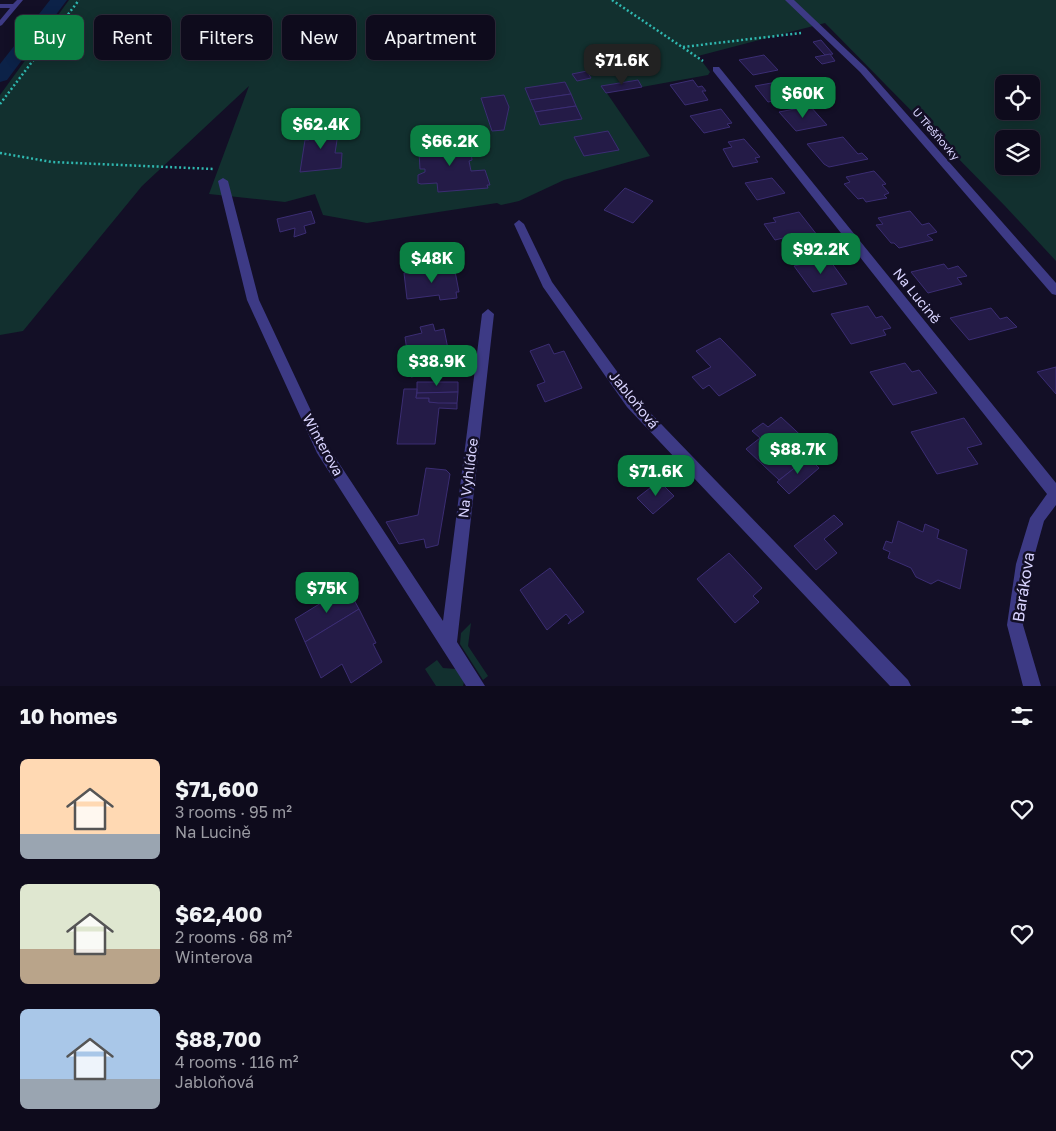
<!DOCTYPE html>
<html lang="en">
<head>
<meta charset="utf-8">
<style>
	:root { --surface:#0e0b1c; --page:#171425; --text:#f1f3f6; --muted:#9b9ba3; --line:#2e2b3b; --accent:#0b8043 }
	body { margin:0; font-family:"Golos Text",sans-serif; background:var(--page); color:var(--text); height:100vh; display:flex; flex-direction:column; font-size:19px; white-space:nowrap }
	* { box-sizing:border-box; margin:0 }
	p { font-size:16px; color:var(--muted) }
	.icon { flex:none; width:28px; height:28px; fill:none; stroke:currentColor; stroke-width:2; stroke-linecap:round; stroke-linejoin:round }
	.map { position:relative; height:686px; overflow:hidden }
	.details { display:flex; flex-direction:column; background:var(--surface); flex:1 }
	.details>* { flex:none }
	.hud { position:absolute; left:15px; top:15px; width:500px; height:45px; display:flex; gap:10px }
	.fabs { position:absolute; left:995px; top:75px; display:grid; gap:10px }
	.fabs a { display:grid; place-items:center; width:45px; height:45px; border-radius:8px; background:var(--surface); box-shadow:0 2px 12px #0003,0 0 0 1px var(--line); font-size:25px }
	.price { position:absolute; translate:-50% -42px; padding:0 11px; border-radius:10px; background:var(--accent); color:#fff; font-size:16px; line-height:32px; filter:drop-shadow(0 1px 2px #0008) }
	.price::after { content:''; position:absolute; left:50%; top:30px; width:15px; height:11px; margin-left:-8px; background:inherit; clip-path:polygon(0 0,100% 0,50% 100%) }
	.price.on { background:#222; color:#fff }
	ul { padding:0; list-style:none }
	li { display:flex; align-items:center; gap:15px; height:125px; padding:0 20px }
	li span { display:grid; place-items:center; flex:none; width:140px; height:100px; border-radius:8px; color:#555 }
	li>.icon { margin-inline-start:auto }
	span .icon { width:60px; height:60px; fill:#fffc; stroke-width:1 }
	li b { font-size:21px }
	h2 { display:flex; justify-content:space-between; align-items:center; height:60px; padding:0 20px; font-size:21px }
	.chip { padding:0 18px; border-radius:8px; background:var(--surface); box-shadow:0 2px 12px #0003,0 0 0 1px var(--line); font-size:18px; line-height:45px }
	.chip.on { background:var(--accent); color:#fff }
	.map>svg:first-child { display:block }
</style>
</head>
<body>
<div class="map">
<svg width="1056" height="686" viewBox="0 0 1056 686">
	<rect width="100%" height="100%" fill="#130f26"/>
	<g fill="#12302f" fill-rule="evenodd">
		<path d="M69,0H1056V261L1005,206L825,23L698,56L710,72L708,75L642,87L637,80L602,86L650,156L564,180L519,201L501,205L497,203L367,223L323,215L315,194L285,202L209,194L249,86L142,186L23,331L0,335V95ZM1004,84H1031V111H1004ZM1004,139H1031V166H1004Z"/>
		<path d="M471,623L468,646L488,676L483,680L460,644L461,633Z"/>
		<path d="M437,660L443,668L456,669L464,682L463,686H436L425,669Z"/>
	</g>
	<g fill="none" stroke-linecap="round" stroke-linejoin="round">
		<path fill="#0c2248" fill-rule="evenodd" d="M50,0H67L7,80L0,82V64Z"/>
	</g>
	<g fill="#241b47" stroke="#3b2d73">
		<path d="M821,40L833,54L825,55L813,42Z"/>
		<path d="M830,54L835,61L822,64L815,57Z"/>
		<path d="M764,55L778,70L753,75L739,60Z"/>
		<path d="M587,71L591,78L577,81L572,74Z"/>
		<path d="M638,80L642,87L606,93L601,86Z"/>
		<path d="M693,80L698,87L702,86L706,91H702L708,100L685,105L670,85Z"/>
		<path d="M565,82L571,94L530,100L525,88Z"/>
		<path d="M777,82L786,92L789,91L796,97L768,102L755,86Z"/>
		<path d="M571,94L576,106L535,112L530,100Z"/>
		<path d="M504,95L509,107L504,130L492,131L481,98Z"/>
		<path d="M576,106L582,119L540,125L535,112Z"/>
		<path d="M810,106L827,125L796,131L779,112Z"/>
		<path d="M721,109L732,123L727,124L730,127L704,133L690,116Z"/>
		<path d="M339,127L335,153H342L341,168L300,172L305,140H309L311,128Z"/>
		<path d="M608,131L619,150L584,156L574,137Z"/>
		<path d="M441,137H446L461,146L470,145L472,160L469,161L471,171L485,170L490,185H487L488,188L438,192L437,183L421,184L418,183V175L425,172V169H420L419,152H425L429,149L426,145Z"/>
		<path d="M843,137L858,154L862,153L868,159L829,167L824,164L807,144Z"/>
		<path d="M744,139L760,157L755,158L758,162L733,167L723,149L732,147L728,142Z"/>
		<path d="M874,171L886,184L882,185L889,193L884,195L887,198L866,202L863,198L858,199L844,184L850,182L846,177Z"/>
		<path d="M772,178L785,193L757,200L745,183Z"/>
		<path d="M625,188L653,201L633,223L604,210Z"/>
		<path d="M311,211L315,223L304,226L306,233L294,237L295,228L280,232L277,219Z"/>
		<path d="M910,211L922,225L929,223L937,232L927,235L933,240L899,248L894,243H891L876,225L883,224L878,218Z"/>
		<path d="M799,212L821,240L793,246L787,237L775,240L764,224L776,222L773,218Z"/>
		<path d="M828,258L847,284L813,292L794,266Z"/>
		<path d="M944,264L948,269L958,266L967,276L957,278L962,284L928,293L911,272Z"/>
		<path d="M454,266L459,292H456L457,298L440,300L439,295L407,299L404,273Z"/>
		<path d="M868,306L876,318L882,316L891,328L883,330L886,335L851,344L831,314Z"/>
		<path d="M991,308L1000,319L1007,317L1017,327L969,340L950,318Z"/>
		<path d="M433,324L435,331L444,329L450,359L409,365L405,337L422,333L420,327Z"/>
		<path d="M720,338L756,375L719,396L709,385L703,389L692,377L711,367L696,351Z"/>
		<path d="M549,344L554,354L564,351L582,388L545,402L537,385L545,382L530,351Z"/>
		<path d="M450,359L452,370L411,377L409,365Z"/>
		<path d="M905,363L912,372L919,370L937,393L893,405L870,372Z"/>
		<path d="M1056,367V394L1037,372Z"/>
		<path d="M417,382H458V392L417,393Z"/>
		<path d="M404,389H417L416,398H429V402L457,403V409L439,408L435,444H397Z"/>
		<path d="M458,392L457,403H438L429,402V398H416L417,393Z"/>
		<path d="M781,417L809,443L797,452L805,460L779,480L746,449L760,438L752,431L763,423L768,427Z"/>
		<path d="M964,418L982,444L967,448L978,464L937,474L911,432Z"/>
		<path d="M808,457L819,468L789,494L777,482Z"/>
		<path d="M426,468L446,470L450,474L438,545L426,548L424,539L399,544L386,522L418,515Z"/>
		<path d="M659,481L674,496L653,514L637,498Z"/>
		<path d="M834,515L843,524L824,539L837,553L816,570L794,546Z"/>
		<path d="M898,521L923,532L925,524L939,530L937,538L967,550L960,589L938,580L931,584L916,577L911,568L888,558L890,552L883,549L886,541L892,543Z"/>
		<path d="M729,553L762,588L753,596L759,602L735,623L697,579Z"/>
		<path d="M550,568L584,612L568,624L571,620L566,614L547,630L520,590Z"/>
		<path d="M347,587L359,609L305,642L295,619Z"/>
		<path d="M359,609L376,643L373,644L382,662L351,683L342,664L321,678L305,642Z"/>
	</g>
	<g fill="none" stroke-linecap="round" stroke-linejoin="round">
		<g stroke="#2fb8b0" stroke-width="2.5" stroke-dasharray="2 2.5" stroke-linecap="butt">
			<path d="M612,0L703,61"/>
			<path d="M683,47L801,33"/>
			<path d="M0,104L79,0"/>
			<path d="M0,153L52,162L214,169"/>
		</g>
		<path fill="#3d3a85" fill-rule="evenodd" d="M17,0H23L2,25L0,26V20L10,8H0V4H13Z"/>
		<g fill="#3d3a85" fill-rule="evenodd">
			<path d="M785,0H794L866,68L1056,283V295L1052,294L860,72Z"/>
			<path d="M713,67H719L1056,483V505L1044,521L1032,564L1023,625L1041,686H1023L1007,625L1016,564L1030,518L1047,494L713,71Z"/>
			<path d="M223,178L228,181L259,300L327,445L443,621L482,314L488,309L494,314L457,642L485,686H466L317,453L247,300L218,181Z"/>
			<path d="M519,220L524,224L552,282L637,399L908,680L911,686H890L627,407L543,287L514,224Z"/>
		</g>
	</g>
	<g text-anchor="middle" stroke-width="5" stroke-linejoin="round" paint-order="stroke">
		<g font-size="11" fill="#d9d4ff" stroke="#130f26">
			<text transform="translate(936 134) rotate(49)" y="4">U Třešňovky</text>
		</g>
		<g font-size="14" fill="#d9d4ff" stroke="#130f26">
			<text transform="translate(917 296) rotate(51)" y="5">Na Lucině</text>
			<text transform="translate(634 400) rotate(51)" y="5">Jabloňová</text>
			<text transform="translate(323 445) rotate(61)" y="5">Winterova</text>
			<text transform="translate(468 478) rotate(-83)" y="5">Na Vyhlídce</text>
		</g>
		<g font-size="16" fill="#d9d4ff" stroke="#130f26">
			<text transform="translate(1023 587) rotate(-81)" y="6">Barákova</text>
		</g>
	</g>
</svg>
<div class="fabs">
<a><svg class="icon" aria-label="locate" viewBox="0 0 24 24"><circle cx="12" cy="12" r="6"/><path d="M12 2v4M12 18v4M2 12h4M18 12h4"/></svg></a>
<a><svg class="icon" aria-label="layers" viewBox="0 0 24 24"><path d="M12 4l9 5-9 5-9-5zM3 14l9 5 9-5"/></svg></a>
</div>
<b class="price on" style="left:622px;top:86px">$71.6K</b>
<b class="price" style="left:803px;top:119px">$60K</b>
<b class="price" style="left:321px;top:150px">$62.4K</b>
<b class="price" style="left:450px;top:167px">$66.2K</b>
<b class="price" style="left:821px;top:275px">$92.2K</b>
<b class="price" style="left:432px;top:284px">$48K</b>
<b class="price" style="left:437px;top:387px">$38.9K</b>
<b class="price" style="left:798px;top:475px">$88.7K</b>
<b class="price" style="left:656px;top:497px">$71.6K</b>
<b class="price" style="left:327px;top:614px">$75K</b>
<div class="hud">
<a class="chip on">Buy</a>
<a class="chip">Rent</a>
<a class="chip">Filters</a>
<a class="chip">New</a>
<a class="chip">Apartment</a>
</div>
</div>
<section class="details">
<h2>10 homes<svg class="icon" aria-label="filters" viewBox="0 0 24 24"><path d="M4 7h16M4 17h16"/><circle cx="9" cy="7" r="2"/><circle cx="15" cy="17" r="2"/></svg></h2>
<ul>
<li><span style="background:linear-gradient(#ffd9b3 75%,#9aa5b1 0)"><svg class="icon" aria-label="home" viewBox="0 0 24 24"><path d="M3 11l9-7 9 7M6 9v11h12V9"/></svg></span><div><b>$71,600</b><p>3 rooms · 95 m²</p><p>Na Lucině</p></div><svg class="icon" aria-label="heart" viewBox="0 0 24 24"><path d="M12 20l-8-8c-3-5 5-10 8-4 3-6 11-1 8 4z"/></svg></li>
<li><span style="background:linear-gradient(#dfe7d0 65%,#b9a48a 0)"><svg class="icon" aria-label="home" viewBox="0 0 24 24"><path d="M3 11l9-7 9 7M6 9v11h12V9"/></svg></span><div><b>$62,400</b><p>2 rooms · 68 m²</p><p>Winterova</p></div><svg class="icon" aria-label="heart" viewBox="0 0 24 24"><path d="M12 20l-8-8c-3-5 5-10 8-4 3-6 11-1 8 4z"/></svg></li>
<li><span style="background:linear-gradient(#a9c7e8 70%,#9aa5b1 0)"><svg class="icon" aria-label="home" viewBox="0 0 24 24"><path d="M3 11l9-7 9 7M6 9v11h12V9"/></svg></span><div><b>$88,700</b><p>4 rooms · 116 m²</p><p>Jabloňová</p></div><svg class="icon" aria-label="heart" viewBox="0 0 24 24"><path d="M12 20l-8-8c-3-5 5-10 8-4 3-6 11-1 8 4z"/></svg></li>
</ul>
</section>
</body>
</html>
